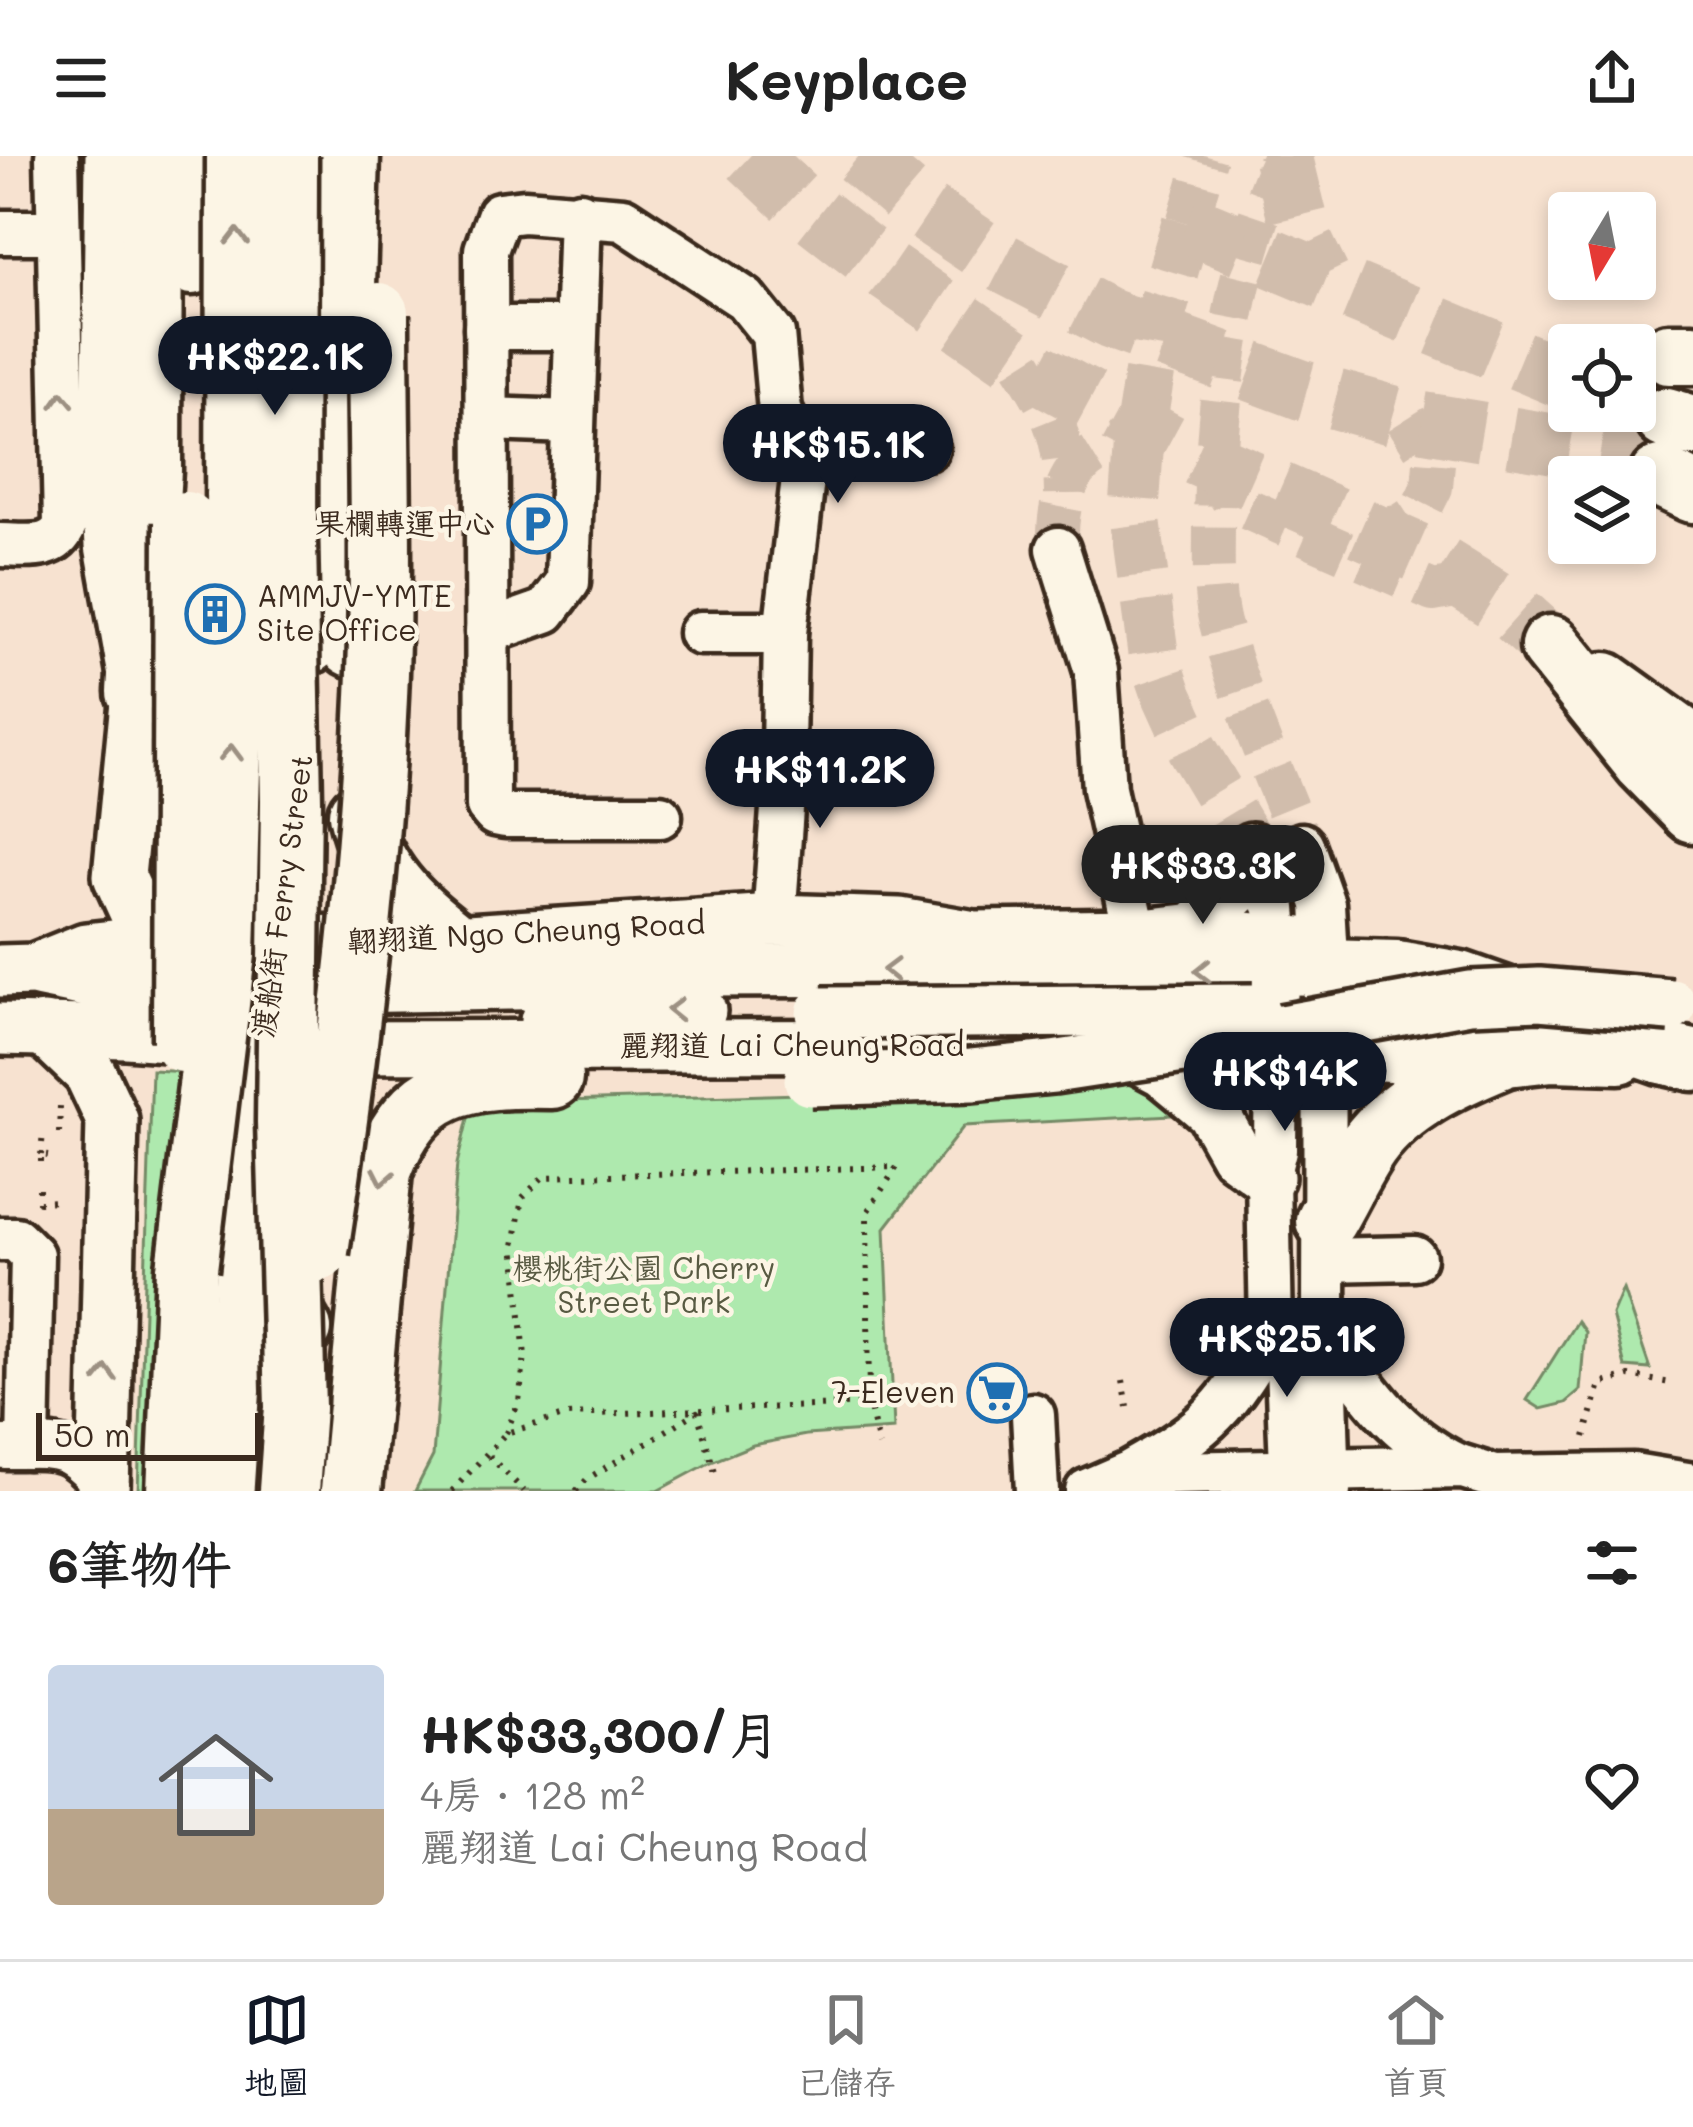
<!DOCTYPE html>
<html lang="zh-TW">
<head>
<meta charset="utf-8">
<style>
	:root { --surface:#fff; --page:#f2f2f2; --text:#222; --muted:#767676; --line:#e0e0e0; --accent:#111827 }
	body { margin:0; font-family:Mali,"LXGW WenKai TC",sans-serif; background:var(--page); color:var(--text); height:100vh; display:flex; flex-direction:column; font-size:45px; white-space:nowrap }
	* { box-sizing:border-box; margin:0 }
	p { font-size:39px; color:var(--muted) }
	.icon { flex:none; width:66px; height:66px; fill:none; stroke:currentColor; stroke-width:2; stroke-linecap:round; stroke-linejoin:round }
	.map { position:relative; height:1335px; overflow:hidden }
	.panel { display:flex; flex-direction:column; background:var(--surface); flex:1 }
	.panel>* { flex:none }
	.needle { width:78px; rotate:190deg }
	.tools { position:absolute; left:1548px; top:36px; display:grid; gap:24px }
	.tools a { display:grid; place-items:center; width:108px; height:108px; border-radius:12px; background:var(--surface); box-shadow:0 6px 18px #0003; font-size:60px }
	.scale { position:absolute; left:36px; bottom:30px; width:225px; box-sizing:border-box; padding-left:12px; border:6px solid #3b2a1e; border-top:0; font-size:33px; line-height:42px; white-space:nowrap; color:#3b2a1e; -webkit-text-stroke:9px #fcf5e5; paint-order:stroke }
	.price { position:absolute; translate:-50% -102px; padding:0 27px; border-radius:42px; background:var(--accent); color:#fff; font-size:39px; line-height:78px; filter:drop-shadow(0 3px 6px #0008) }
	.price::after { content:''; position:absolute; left:50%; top:72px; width:36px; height:27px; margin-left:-18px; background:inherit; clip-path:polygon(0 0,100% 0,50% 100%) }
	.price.current { background:#222; color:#fff }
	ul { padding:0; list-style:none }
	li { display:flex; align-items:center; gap:36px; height:300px; padding:0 48px }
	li+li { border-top:3px solid var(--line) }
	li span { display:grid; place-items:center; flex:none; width:336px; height:240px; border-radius:12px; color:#555 }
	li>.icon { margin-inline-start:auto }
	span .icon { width:144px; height:144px; fill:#fffc; stroke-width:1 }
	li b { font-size:51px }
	h2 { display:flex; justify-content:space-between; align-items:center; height:144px; padding:0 48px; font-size:51px }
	header { display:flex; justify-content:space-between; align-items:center; height:156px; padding:0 48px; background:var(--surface); font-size:54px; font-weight:800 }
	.menu { display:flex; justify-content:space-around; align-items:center; height:168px; border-top:3px solid var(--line); background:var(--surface); font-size:33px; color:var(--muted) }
	.menu a { display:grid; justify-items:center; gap:6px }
	.menu .current { color:var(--accent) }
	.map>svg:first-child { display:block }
</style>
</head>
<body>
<header><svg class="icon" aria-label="menu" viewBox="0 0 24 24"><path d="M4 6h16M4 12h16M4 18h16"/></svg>Keyplace<svg class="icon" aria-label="share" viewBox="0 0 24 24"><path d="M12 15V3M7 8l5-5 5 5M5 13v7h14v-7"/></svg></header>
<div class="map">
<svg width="1693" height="1335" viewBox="0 0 1693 1335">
	<rect width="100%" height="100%" fill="#f7e2d0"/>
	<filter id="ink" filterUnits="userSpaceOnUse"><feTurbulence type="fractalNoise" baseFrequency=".00833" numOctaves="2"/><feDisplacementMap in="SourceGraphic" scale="24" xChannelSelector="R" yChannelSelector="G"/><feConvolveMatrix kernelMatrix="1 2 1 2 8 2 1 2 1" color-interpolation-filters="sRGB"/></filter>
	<g filter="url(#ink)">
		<g fill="#aee9ae" stroke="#748a66" stroke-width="3">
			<path d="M152,914L238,919L210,1335H138Z"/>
			<path d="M1149,928L1191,958L964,970L885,1072L894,1273L806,1279L753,1289L711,1306L657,1335H415L433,1300L457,1008L470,954L564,945Z"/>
			<path d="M1623,1133L1650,1213L1625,1211L1612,1159Z"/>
			<path d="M1577,1165L1585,1176L1580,1235L1566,1247L1541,1253L1527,1244Z"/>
		</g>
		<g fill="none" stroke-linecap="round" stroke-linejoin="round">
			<g stroke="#d1bdac" stroke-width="42" stroke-dasharray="42 21" stroke-linecap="butt">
				<path d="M1283,2C1230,115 1216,244 1214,367C1214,399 1212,435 1220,467C1240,543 1273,616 1302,689"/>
				<path d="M1187,67L1207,0"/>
				<path d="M1022,208C1053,257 1064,278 1065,338"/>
				<path d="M1209,307L1234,347L1433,435L1472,428"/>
				<path d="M1371,375L1401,369L1419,357L1432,331L1434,307L1406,263"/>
				<path d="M1058,393C1055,310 1093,278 1174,290"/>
			</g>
			<g stroke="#d1bdac" stroke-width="51" stroke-dasharray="51 26" stroke-linecap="butt">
				<path d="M1283,2V0"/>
				<path d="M1187,67L1157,170L1139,282L1134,353L1153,497L1167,538L1192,593L1252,693"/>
			</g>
			<g stroke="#d1bdac" stroke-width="60" stroke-dasharray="60 30" stroke-linecap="butt">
				<path d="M750,0L800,47L888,116L1022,208L1174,290L1423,399L1511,454L1551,490"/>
				<path d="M859,0L921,53L997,104L1110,163L1302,234L1406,263L1603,296L1660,320"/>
				<path d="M1283,2L1304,88L1320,121"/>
				<path d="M1187,67L1569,225"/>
			</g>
			<defs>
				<g id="minor">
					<path d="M0,76H56"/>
					<path d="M486,172H575"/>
					<path d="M487,263L571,266"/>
					<path d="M805,306L861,286L872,291L927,292"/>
					<path d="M0,389C25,389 55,396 65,369L57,0"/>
					<path d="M1058,393L1096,515L1104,633L1136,780"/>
					<path d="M487,476L546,455L568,426L580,57"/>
					<path d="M700,477H785"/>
					<path d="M660,660H505L495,658L488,650L486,94L499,58L524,55L623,63L745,143L773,178L780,255L805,306"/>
					<path d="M1302,689L1323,748L1325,784L1324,1172L1329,1335"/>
					<path d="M1252,693L1275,752L1277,780L1275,994L1268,1021L1271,1175L1287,1210L1292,1335"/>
					<path d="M774,764L782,653L785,477L805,306"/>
					<path d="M1194,773L1306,783"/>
					<path d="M0,1083H16L32,1099L28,1291"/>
					<path d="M1325,1104L1414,1102"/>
					<path d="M1325,1173C1362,1231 1396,1280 1459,1310"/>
					<path d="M1033,1259L1037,1335"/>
					<path d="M5,1291C57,1291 68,1286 103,1327"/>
					<path d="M1132,1315C1212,1270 1226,1252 1271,1175"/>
					<path d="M1087,1335L1126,1318L1463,1311L1495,1321L1633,1319L1693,1329"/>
				</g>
				<g id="major">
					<path d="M111,0L107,319L111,389L137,536L119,720L149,786L168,806L195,819L232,827L288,832L572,827L614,817L678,815L1324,813"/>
					<path d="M312,491L318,337"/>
					<path d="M0,815L34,814L86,793L149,786L453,785L774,764L899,768L974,781L1143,779L1194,773L1236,734L1252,693"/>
					<path d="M42,816L91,826L162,830L205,843"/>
					<path d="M546,865L612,854L700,855"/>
					<path d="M0,873L127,876L219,883"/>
					<path d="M44,873L90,917L112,964L103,1335"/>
					<path d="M1116,889L1163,914L1185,932L1212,955L1236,998L1268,1021"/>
					<path d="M309,891L1082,889"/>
					<path d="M228,1335L245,1074L264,867"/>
				</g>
				<g id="highway">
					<path d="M349,0L340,291V360L350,413L352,490"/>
					<path d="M192,108L195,0"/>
					<path d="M1669,198H1693"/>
					<path d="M1666,262L1693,270"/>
					<path d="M1660,320L1693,336"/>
					<path d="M1551,490L1644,606L1693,656"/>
					<path d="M1605,527L1693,590"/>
					<path d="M137,536L151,314L152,0"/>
					<path d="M359,658C372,716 407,750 453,785"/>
					<path d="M1324,813L1397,815L1460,826L1661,897L1693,904"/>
					<path d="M1323,892L1506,900L1552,895L1619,897"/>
					<path d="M1326,1064C1340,1040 1352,1013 1368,990C1400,946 1452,922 1501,902"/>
					<path d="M245,1074L301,1173"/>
					<path d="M177,1335L187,1113"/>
					<path d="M289,1335L295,1251"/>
					<path d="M351,1335L381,1015C414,926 466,920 552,922"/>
				</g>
			</defs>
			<use href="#minor" stroke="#3b2a1e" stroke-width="51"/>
			<use href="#major" stroke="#3b2a1e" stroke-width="60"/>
			<use href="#highway" stroke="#3b2a1e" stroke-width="69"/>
			<g stroke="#3b2a1e" stroke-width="6" stroke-dasharray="3 9" stroke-linecap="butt">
				<path d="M59,977L60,950"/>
				<path d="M41,999L43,976"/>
				<path d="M41,1006V999L48,1000"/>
				<path d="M39,1033V1046L59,1045"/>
				<path d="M1123,1225L1128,1251"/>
				<path d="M506,1277L519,1245L525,1200L514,1090L522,1042L543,1021L897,1011L867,1056L869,1248L879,1290"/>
				<path d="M1585,1281L1600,1228L1629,1220L1671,1227"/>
				<path d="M489,1300L524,1335"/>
				<path d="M452,1335L506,1277L567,1259L869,1248"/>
				<path d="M576,1335L587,1323L697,1256L716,1320"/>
			</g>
			<use href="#minor" stroke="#fcf5e5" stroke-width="42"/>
			<use href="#major" stroke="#fcf5e5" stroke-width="51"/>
			<use href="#highway" stroke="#fcf5e5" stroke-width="60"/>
			<defs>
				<g id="major-bridge">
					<path d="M822,857L1253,854"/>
					<path d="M810,924L972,919L1053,911L1242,882L1470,841L1539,838L1671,849"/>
				</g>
				<g id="highway-bridge">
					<path d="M287,0L286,384L291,644L287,966L295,1251"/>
					<path d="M183,886L185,366"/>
					<path d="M318,1095C346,912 369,726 377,541C383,413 378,284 378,157"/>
					<path d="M187,1113L225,798L236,387L237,0"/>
				</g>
			</defs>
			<use href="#major-bridge" stroke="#3b2a1e" stroke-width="60" stroke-linecap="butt"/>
			<use href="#highway-bridge" stroke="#3b2a1e" stroke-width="69" stroke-linecap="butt"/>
			<use href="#major-bridge" stroke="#fcf5e5" stroke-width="51"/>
			<use href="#highway-bridge" stroke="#fcf5e5" stroke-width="60"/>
		</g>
		<defs><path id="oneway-chevron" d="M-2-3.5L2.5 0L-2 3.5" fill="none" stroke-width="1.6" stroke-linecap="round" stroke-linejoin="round" transform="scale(3)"/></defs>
		<g stroke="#9c9082">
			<use href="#oneway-chevron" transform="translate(237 81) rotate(-90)"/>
			<use href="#oneway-chevron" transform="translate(62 244) rotate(-92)"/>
			<use href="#oneway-chevron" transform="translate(231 597) rotate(-89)"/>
			<use href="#oneway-chevron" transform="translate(891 814) rotate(-179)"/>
			<use href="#oneway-chevron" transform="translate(1203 815) rotate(179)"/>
			<use href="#oneway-chevron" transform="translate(675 854) rotate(-179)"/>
			<use href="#oneway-chevron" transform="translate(383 1021) rotate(101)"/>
			<use href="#oneway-chevron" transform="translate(106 1218) rotate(-89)"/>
		</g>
	</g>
	<defs>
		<symbol id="parking-ring" viewBox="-11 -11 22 22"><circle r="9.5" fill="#fcf5e5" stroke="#1f6fb2" stroke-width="1.5"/><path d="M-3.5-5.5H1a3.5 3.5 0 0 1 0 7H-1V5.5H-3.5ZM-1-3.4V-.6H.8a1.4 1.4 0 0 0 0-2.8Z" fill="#1f6fb2"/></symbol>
		<symbol id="building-ring" viewBox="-11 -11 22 22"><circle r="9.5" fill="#fcf5e5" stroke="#1f6fb2" stroke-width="1.5"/><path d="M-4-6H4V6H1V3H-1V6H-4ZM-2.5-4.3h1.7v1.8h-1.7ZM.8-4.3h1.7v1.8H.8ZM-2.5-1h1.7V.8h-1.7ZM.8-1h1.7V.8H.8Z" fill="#1f6fb2"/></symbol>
		<symbol id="supermarket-ring" viewBox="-11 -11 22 22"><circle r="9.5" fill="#fcf5e5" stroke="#1f6fb2" stroke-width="1.5"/><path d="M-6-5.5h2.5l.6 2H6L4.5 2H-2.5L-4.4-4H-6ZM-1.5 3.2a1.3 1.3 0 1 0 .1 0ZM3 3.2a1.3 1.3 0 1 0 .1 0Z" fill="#1f6fb2"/></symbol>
	</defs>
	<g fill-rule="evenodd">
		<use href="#parking-ring" x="504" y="335" width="66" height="66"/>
		<use href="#building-ring" x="182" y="425" width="66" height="66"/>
		<use href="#supermarket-ring" x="964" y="1204" width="66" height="66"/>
	</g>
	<g text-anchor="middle" stroke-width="9" stroke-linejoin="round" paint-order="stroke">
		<g font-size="30" fill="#3b2a1e" stroke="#fcf5e5" text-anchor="end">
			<text x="495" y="378">果欄轉運中心</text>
			<text x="257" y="451" text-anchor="start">AMMJV-YMTE<tspan x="257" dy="34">Site Office</tspan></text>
			<text x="955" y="1247">7-Eleven</text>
		</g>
		<g font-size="30" fill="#3b2a1e" stroke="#fcf5e5">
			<text transform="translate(283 740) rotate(-82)" y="10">渡船街 Ferry Street</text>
			<text transform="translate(526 777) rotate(-3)" y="10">翺翔道 Ngo Cheung Road</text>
			<text x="792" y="900">麗翔道 Lai Cheung Road</text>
		</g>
		<g font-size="30" fill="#585a42" stroke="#fcf5e5">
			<text x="644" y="1123">櫻桃街公園 Cherry<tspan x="644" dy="34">Street Park</tspan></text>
		</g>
	</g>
</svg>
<div class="tools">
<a><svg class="needle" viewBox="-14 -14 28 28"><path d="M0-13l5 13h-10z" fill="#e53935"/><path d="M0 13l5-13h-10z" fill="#767676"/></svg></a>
<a><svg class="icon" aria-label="locate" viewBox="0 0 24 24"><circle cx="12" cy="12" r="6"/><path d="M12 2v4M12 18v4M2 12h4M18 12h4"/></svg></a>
<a><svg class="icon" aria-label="layers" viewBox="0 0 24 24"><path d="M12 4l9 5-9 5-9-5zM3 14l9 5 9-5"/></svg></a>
</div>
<div class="scale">50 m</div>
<b class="price" style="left:275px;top:262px">HK$22.1K</b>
<b class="price" style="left:838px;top:350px">HK$15.1K</b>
<b class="price" style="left:820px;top:675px">HK$11.2K</b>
<b class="price current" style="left:1203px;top:771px">HK$33.3K</b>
<b class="price" style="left:1285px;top:978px">HK$14K</b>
<b class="price" style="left:1287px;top:1244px">HK$25.1K</b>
</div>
<section class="panel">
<h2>6筆物件<svg class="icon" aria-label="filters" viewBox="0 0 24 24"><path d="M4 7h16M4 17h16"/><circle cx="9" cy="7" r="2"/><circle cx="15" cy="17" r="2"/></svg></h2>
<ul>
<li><span style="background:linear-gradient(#c9d6e8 60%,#b9a48a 0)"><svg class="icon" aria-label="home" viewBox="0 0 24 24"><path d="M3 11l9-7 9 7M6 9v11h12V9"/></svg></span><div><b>HK$33,300/月</b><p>4房 · 128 m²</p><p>麗翔道 Lai Cheung Road</p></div><svg class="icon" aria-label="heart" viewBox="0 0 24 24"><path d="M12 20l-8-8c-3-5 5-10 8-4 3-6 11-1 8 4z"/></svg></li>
</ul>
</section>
<nav class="menu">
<a class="current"><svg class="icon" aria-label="map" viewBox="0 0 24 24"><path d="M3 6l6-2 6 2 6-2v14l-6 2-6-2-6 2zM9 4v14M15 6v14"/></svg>地圖</a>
<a><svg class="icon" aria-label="saved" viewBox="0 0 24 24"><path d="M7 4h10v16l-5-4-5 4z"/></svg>已儲存</a>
<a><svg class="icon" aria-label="home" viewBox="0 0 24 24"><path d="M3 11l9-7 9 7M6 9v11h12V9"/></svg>首頁</a>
</nav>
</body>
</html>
